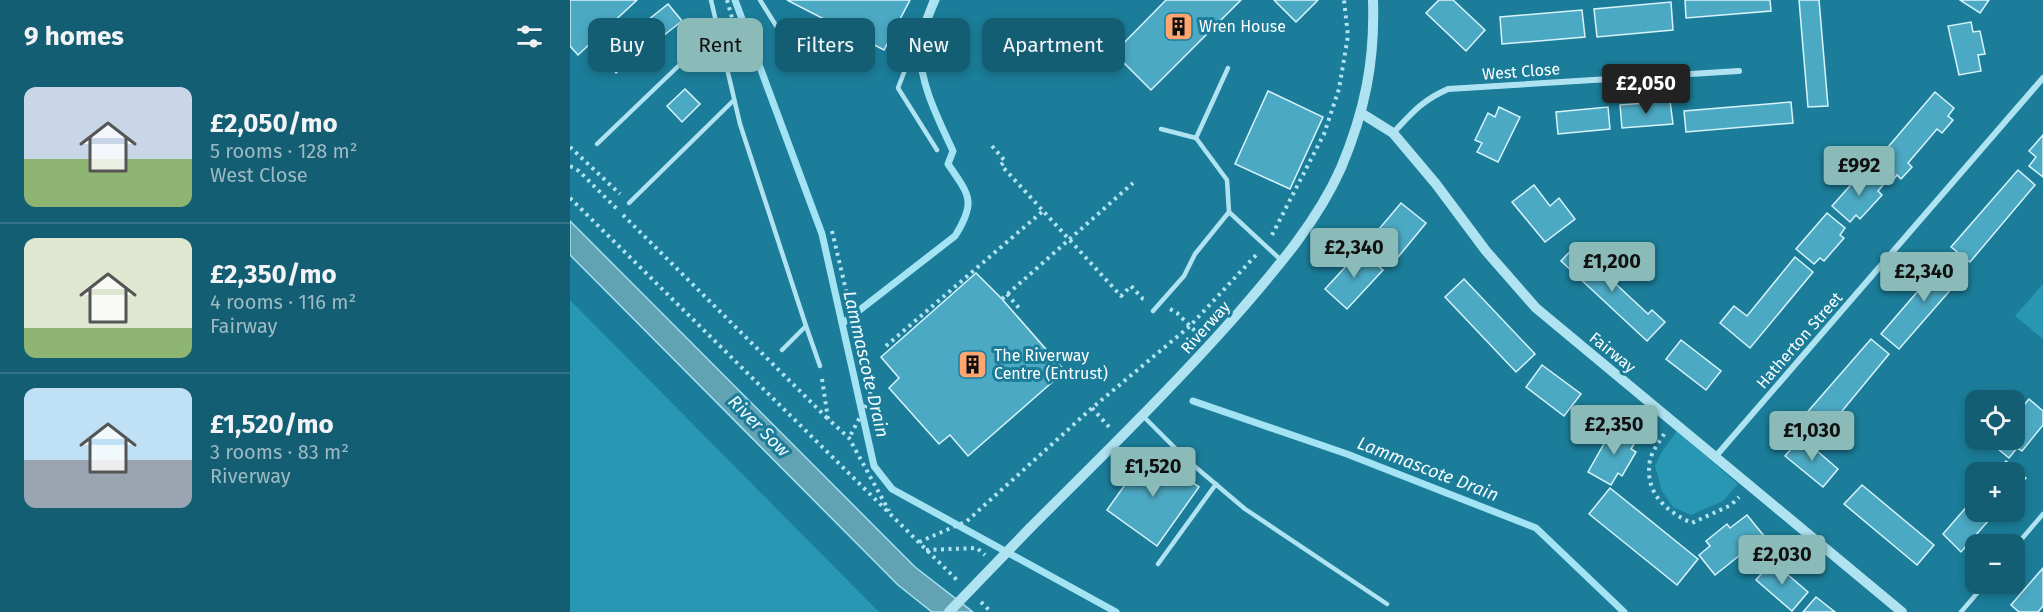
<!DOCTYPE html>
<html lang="en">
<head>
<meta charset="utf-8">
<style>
	:root { --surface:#145e73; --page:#1d6478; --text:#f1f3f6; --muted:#9dbac4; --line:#337385; --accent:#8bbbb9 }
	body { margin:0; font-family:"Fira Sans",sans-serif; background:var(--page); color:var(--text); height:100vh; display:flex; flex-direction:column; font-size:22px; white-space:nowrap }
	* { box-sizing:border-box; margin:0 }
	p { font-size:20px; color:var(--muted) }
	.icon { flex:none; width:33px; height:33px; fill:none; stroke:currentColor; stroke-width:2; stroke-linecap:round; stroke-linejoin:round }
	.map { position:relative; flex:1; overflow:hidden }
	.drawer { display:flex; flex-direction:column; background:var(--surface); width:570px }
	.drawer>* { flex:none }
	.guide { position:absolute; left:18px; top:18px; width:570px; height:54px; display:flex; gap:12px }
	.buttons { position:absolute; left:1395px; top:390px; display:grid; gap:12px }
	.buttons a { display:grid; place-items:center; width:60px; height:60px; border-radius:12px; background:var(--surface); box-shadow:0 3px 9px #0003; font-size:30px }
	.price { position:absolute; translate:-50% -51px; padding:0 14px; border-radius:6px; background:var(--accent); color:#111; font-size:20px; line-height:39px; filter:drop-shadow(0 2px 3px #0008) }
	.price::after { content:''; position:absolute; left:50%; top:36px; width:18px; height:14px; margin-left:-9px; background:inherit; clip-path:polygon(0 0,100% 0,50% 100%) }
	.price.active { background:#222; color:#fff }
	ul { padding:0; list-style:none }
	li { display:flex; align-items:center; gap:18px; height:150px; padding:0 24px }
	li+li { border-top:2px solid var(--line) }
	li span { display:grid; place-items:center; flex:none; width:168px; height:120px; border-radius:12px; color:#555 }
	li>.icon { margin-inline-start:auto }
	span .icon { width:72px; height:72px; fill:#fffc; stroke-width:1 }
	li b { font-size:26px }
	h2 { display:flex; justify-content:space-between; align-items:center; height:72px; padding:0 24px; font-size:26px }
	.tag { padding:0 21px; border-radius:12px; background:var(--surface); box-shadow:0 3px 9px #0003; font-size:21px; line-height:54px }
	.tag.active { background:var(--accent); color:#111 }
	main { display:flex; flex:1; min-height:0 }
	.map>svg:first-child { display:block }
</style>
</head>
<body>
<main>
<section class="drawer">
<h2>9 homes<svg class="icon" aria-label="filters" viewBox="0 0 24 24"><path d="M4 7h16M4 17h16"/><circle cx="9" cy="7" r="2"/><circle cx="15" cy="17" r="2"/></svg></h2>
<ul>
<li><span style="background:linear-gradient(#c9d6e8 60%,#8fb573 0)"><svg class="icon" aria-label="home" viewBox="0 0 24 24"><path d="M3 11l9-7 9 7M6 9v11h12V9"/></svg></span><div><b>£2,050/mo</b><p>5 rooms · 128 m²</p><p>West Close</p></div></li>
<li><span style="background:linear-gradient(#dfe7d0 75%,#8fb573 0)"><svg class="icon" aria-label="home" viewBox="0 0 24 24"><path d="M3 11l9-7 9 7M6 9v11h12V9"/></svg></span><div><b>£2,350/mo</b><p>4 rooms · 116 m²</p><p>Fairway</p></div></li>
<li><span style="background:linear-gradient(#bfe0f5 60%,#9aa5b1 0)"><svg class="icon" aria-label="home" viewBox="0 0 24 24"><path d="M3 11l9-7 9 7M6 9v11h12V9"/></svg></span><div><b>£1,520/mo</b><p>3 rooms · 83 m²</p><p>Riverway</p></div></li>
</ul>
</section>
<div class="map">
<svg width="1473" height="612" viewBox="0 0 1473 612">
	<rect width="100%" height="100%" fill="#1b7d99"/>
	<g fill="#2797b3">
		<path d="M1473,284V339L1445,316Z"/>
		<path d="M0,300L309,612H0Z"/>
		<path d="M1107,431L1168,484L1153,501L1121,515L1103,507L1092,491L1085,466L1091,453Z"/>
	</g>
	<path fill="#63a2b3" stroke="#a3e3f3" stroke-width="1.5" d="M0,221L345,567L403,612H362L328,585L0,255Z"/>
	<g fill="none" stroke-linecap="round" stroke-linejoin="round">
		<g stroke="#a3e3f3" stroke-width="7">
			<path d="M165,0L252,234L304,466L322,489L546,612"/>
			<path d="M273,323L385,236C407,201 399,195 378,164L383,151C370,123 346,77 351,44C353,29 360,14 366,0"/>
			<path d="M623,401L777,454L966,528L1054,612"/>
		</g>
	</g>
	<g fill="#4ca9c3" stroke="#d7f4fb" stroke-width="1.5">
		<path d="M0,0H67L8,55L0,46Z"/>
		<path d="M217,0H340L314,50Z"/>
		<path d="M596,0H671L581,90L544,53Z"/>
		<path d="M704,0H748L726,22Z"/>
		<path d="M869,0H883L915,30L896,51L856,13Z"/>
		<path d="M1115,0H1200L1201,11L1116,18Z"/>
		<path d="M1229,0H1249L1258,106L1238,107Z"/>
		<path d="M1390,0H1419L1410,13Z"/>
		<path d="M1101,2L1103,30L1027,37L1024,9Z"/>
		<path d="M98,4L112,21L46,73L33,56Z"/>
		<path d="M1012,10L1015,37L932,44L930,17Z"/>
		<path d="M1401,22L1403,32L1410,31L1415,54L1408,55L1411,71L1389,75L1378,26Z"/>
		<path d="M115,89L130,104L112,122L97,106Z"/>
		<path d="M698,91L753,117L720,189L665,164Z"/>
		<path d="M1365,92L1384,108L1378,116L1383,120L1372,133L1367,129L1338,163L1342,167L1331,179L1327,175L1320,184L1301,167Z"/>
		<path d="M1100,101L1103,124L1052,128L1050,105Z"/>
		<path d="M1221,102L1223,123L1116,132L1114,111Z"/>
		<path d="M929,107L950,117L928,162L907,152L912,143L905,140L918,113L925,117Z"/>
		<path d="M1038,107L1040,129L988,134L986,112Z"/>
		<path d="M1473,135V177L1459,166L1466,157L1459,151Z"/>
		<path d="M1295,169L1313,185L1308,191L1312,195L1290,219L1286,215L1280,222L1262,206Z"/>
		<path d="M1448,170L1465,185L1400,262L1381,247Z"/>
		<path d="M964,185L980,206L989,198L1005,219L975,242L942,202Z"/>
		<path d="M831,203L856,223L824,262L799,241Z"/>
		<path d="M1257,213L1275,228L1270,235L1274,238L1254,261L1250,258L1244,264L1226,249Z"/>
		<path d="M1008,243L1022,255L1019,259L1078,314L1082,310L1095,322L1077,341L991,261Z"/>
		<path d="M791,250L813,270L777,309L755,289Z"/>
		<path d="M1378,256L1396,272L1329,349L1311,334Z"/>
		<path d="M1225,257L1243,272L1180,348L1150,323L1164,306L1177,316Z"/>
		<path d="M406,273L432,299L495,371L398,456L380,435L369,444L319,388L329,378L311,357Z"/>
		<path d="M894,279L965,354L946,372L875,297Z"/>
		<path d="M1301,339L1319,354L1254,433L1234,416Z"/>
		<path d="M1111,340L1151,371L1136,390L1096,359Z"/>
		<path d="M972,365L1011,394L994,416L956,387Z"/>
		<path d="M1459,399L1473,411V425L1452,451L1447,448L1439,458L1422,444L1426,440H1444V417Z"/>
		<path d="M1044,426L1067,439L1061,449L1066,452L1052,476L1048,473L1041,485L1018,472Z"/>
		<path d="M1231,437L1268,469L1253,487L1215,456Z"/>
		<path d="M579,451L629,487L587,546L537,510Z"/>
		<path d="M1436,461L1456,478L1444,491V472H1426Z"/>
		<path d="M1292,485L1364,545L1347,565L1274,504Z"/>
		<path d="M1040,488L1128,559L1107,585L1019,514Z"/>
		<path d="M1406,496V512H1426L1391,552L1373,534Z"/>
		<path d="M1177,515L1194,536L1145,575L1129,555L1140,546L1136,541L1157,524L1160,528Z"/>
		<path d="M1202,561L1238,592L1222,611L1186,580Z"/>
		<path d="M1473,568V606L1468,612H1449L1441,605Z"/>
		<path d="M1246,597L1265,612H1233Z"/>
	</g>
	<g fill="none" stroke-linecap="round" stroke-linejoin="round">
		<g stroke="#b0e3f1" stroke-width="4" stroke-dasharray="3 4.5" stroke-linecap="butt">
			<path d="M157,0L168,39L163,44"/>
			<path d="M422,146L435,161L431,165L551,296L561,286L573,299L576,300"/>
			<path d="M0,147L50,194"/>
			<path d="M0,166L9,171L48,210"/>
			<path d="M0,198L388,581"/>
			<path d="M53,215L258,419"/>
			<path d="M262,231L301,396L279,438"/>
			<path d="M702,235L754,134L769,89L778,36L774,0"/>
			<path d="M437,294L449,308"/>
			<path d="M432,299L563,183"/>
			<path d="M600,309L607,313L628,334"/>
			<path d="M316,346L473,211"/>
			<path d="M252,379L258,419L279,438L319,511"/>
			<path d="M522,408L540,428"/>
			<path d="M1094,434C1090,441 1082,451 1080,460C1074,492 1095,511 1122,523L1161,505L1169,497"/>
			<path d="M349,542L397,521L522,408L620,326L686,255"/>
			<path d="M356,550L407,548L415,555"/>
			<path d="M411,602L421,612"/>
		</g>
		<g stroke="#b0e3f1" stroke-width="4.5">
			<path d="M141,0L170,124L236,326L212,350"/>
			<path d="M190,0L215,40L238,51"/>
			<path d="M362,0L328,88L367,150"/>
			<path d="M658,68L626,138L657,180L659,212"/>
			<path d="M591,129L626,138"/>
			<path d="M27,144L147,29"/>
			<path d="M59,203L164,100"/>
			<path d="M583,311L614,276L625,254L659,212L711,260"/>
			<path d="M236,326L250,366"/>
			<path d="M572,415L616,459L675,509L817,604"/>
			<path d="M1444,548L1473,514"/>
			<path d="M588,564L646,484"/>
			<path d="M1391,612L1415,584"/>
		</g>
		<g stroke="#b0e3f1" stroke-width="6">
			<path d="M823,133C842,113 851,101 878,89L1169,71"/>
			<path d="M1146,456L1473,78"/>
		</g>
		<g stroke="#b0e3f1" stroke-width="10">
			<path d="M791,113L823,133L866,184L916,251L966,308L1332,612"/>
			<path d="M460,528C531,457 603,387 669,312C707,268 747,222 771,168C795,111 805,61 803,0"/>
		</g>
		<path stroke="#b0e3f1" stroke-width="10" d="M379,612L460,528"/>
	</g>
	<defs>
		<symbol id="building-square" viewBox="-11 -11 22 22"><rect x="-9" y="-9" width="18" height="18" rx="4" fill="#ffa570" stroke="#1b7d99"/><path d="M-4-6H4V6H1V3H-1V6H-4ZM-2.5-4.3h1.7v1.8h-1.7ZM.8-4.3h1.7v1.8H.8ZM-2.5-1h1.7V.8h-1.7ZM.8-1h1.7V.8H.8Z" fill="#111"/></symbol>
	</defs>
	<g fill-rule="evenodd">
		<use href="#building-square" x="592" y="10" width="33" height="33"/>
		<use href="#building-square" x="386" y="348" width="33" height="33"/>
	</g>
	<g text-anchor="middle" stroke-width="6" stroke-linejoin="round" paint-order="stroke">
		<g font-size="16" fill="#fff" stroke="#1b7d99" text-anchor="start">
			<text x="629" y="32">Wren House</text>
			<text x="424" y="361">The Riverway<tspan x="424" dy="18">Centre (Entrust)</tspan></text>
		</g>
		<g font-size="16" fill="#fff" stroke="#1b7d99">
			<text transform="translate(951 71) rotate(-4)" y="6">West Close</text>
			<text transform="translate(635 327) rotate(-48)" y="6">Riverway</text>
			<text transform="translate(1229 340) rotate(-49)" y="6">Hatherton Street</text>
			<text transform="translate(1043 352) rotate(39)" y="6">Fairway</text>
		</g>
		<g font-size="18" font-style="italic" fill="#f2fbfd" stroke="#1b7d99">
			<text transform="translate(296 364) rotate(77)" y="6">Lammascote Drain</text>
			<text transform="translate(189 426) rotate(45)" y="6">River Sow</text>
			<text transform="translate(858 469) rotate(21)" y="6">Lammascote Drain</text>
		</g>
	</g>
</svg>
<div class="buttons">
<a><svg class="icon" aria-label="locate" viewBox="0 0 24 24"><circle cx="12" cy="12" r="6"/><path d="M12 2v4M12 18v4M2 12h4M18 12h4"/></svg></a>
<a>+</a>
<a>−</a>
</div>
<b class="price active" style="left:1076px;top:115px">£2,050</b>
<b class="price" style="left:1289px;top:197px">£992</b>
<b class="price" style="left:784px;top:279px">£2,340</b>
<b class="price" style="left:1042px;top:293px">£1,200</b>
<b class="price" style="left:1354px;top:303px">£2,340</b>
<b class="price" style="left:1044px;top:456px">£2,350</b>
<b class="price" style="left:1242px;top:462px">£1,030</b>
<b class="price" style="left:583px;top:498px">£1,520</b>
<b class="price" style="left:1212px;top:586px">£2,030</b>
<div class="guide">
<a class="tag">Buy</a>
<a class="tag active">Rent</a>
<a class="tag">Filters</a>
<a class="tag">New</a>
<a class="tag">Apartment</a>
</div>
</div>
</main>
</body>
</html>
